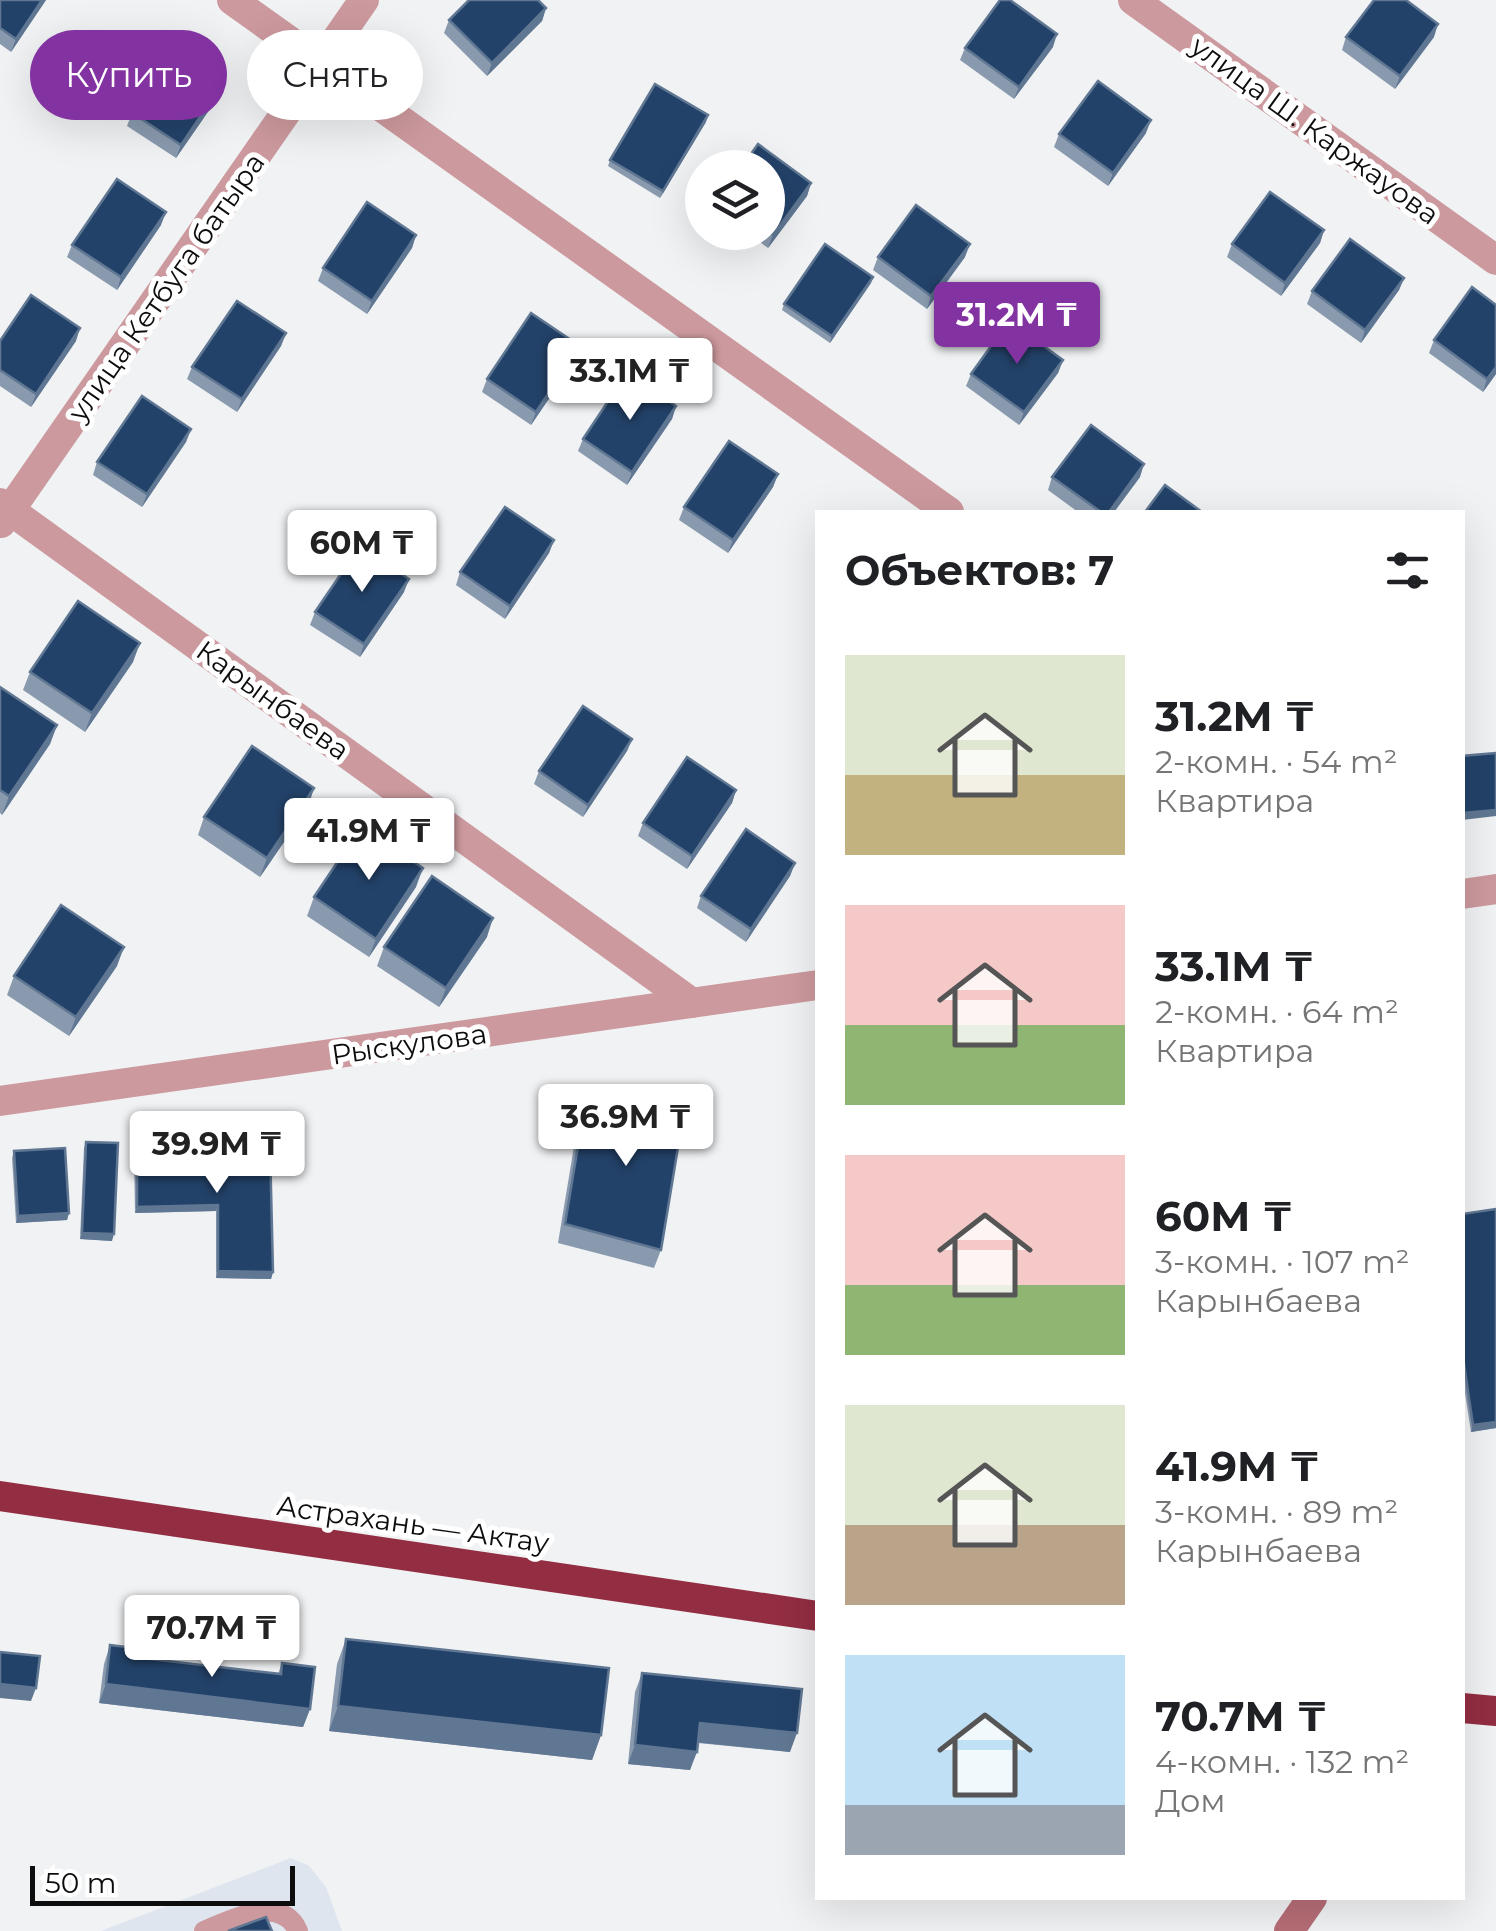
<!DOCTYPE html>
<html lang="ru">
<head>
<meta charset="utf-8">
<style>
	:root { --surface:#fff; --page:#f6f6f6; --text:#202124; --muted:#757577; --accent:#8332a1 }
	body { margin:0; font-family:Montserrat,sans-serif; background:var(--page); color:var(--text); height:100vh; display:flex; flex-direction:column; font-size:38px; white-space:nowrap }
	* { box-sizing:border-box; margin:0 }
	p { font-size:32px; color:var(--muted) }
	.icon { flex:none; width:55px; height:55px; fill:none; stroke:currentColor; stroke-width:2; stroke-linecap:round; stroke-linejoin:round }
	.map { position:relative; flex:1; overflow:hidden }
	.sheet { position:absolute; left:815px; top:510px; width:650px; height:1390px; display:flex; flex-direction:column; background:var(--surface); border-radius:0px; box-shadow:0 10px 40px #0002 }
	.sheet>* { flex:none }
	.banner { position:absolute; left:30px; top:30px; width:635px; height:90px; display:flex; gap:20px }
	.fabs { position:absolute; left:685px; top:150px; display:grid; gap:20px }
	.fabs a { display:grid; place-items:center; width:100px; height:100px; border-radius:50%; background:var(--surface); box-shadow:0 10px 40px #0002; font-size:50px }
	.scale { position:absolute; left:30px; bottom:25px; width:265px; box-sizing:border-box; padding-left:10px; border:5px solid #0d0d0e; border-top:0; font-size:28px; line-height:35px; white-space:nowrap; color:#0d0d0e; -webkit-text-stroke:8px #fff; paint-order:stroke }
	.price { position:absolute; translate:-50% -85px; padding:0 22px; border-radius:10px; background:#fff; color:#222; font-size:32px; line-height:65px; filter:drop-shadow(0 2px 5px #0008) }
	.price::after { content:''; position:absolute; left:50%; top:60px; width:30px; height:22px; margin-left:-15px; background:inherit; clip-path:polygon(0 0,100% 0,50% 100%) }
	.price.on { background:var(--accent); color:#fff }
	ul { padding:0; list-style:none }
	li { display:flex; align-items:center; gap:30px; height:250px; padding:0 30px }
	li span { display:grid; place-items:center; flex:none; width:280px; height:200px; border-radius:0px; color:#555 }
	li>.icon { margin-inline-start:auto }
	span .icon { width:120px; height:120px; fill:#fffc; stroke-width:1 }
	li b { font-size:42px }
	h2 { display:flex; justify-content:space-between; align-items:center; height:120px; padding:0 30px; font-size:42px }
	.tag { padding:0 35px; border-radius:45px; background:var(--surface); box-shadow:0 10px 40px #0002; font-size:35px; line-height:90px }
	.tag.on { background:var(--accent); color:#fff }
	.map>svg:first-child { display:block }
</style>
</head>
<body>
<div class="map">
<svg width="1496" height="1931" viewBox="0 0 1496 1931">
	<rect width="100%" height="100%" fill="#f0f2f4"/>
	<path fill="#dfe5ee" d="M291,1858L309,1866L326,1887L342,1931H101Z"/>
	<g fill="none" stroke-linecap="round" stroke-linejoin="round">
		<path stroke="#cc999e" stroke-width="20" d="M204,1931C230,1920 281,1893 298,1931"/>
		<g stroke="#cc999e" stroke-width="30">
			<path d="M232,0L949,512"/>
			<path d="M1133,0L1496,260"/>
			<path d="M0,503L692,1003"/>
			<path d="M1,523L364,0"/>
			<path d="M1462,894L1496,889"/>
			<path d="M0,1101L818,985"/>
		</g>
		<path stroke="#b66d76" stroke-width="30" d="M1289,1931L1312,1898"/>
		<g stroke="#932d42" stroke-width="30">
			<path d="M0,1496L818,1616"/>
			<path d="M1462,1708L1496,1711"/>
		</g>
	</g>
	<g fill="#8a9aae">
		<path d="M0,0H46L11,52L0,44Z"/>
		<path d="M546,8L542,21L487,76L444,33L449,20Z"/>
		<path d="M1346,37H1434L1395,89L1342,50Z"/>
		<path d="M1053,47L1014,99L960,60L965,48Z"/>
		<path d="M225,80L221,93L176,158L127,126L132,113Z"/>
		<path d="M706,122L660,198L608,166L610,160Z"/>
		<path d="M1146,133L1108,186L1054,147L1059,134Z"/>
		<path d="M768,168L811,183L807,196L768,248L746,232H768Z"/>
		<path d="M161,225L117,290L67,257L72,245Z"/>
		<path d="M1324,230L1320,243L1281,296L1227,257L1232,244Z"/>
		<path d="M416,235L412,248L367,314L318,281L323,268Z"/>
		<path d="M878,257H965L927,309L873,270Z"/>
		<path d="M1404,278L1399,290L1361,343L1307,304L1312,291Z"/>
		<path d="M871,283L830,343L782,310L784,304Z"/>
		<path d="M1496,305V374L1483,392L1429,353L1434,340Z"/>
		<path d="M286,333L281,346L237,412L187,379L192,367Z"/>
		<path d="M0,341H76L31,407L0,386Z"/>
		<path d="M576,359L531,425L482,392L487,379Z"/>
		<path d="M1063,360L1058,373L1019,425L966,386L971,374Z"/>
		<path d="M676,406L672,419L627,485L578,451L583,439Z"/>
		<path d="M191,429L186,442L142,507L93,475L97,462Z"/>
		<path d="M778,474L773,487L728,553L679,520L684,507Z"/>
		<path d="M1052,477H1140L1114,512H1078L1048,490Z"/>
		<path d="M554,540L549,553L505,619L456,585L460,572Z"/>
		<path d="M404,592L360,657L310,625L315,612Z"/>
		<path d="M133,662L85,732L23,690L30,672Z"/>
		<path d="M0,687L57,725L50,744L2,815L0,813Z"/>
		<path d="M632,739L627,751L583,817L534,784L539,771Z"/>
		<path d="M736,790L732,803L687,869L638,836L643,823Z"/>
		<path d="M308,807L260,877L198,835L204,817Z"/>
		<path d="M795,863L790,876L746,942L697,908L701,896Z"/>
		<path d="M416,887L369,957L307,916L314,897Z"/>
		<path d="M487,937L439,1007L377,966L384,947Z"/>
		<path d="M117,966L69,1036L7,995L14,976Z"/>
		<path d="M585,1104L661,1250L654,1268L558,1243L578,1122Z"/>
		<path d="M86,1142L112,1241L80,1239L84,1148Z"/>
		<path d="M270,1146L273,1272L271,1279L216,1278V1211L135,1213L134,1155L137,1149Z"/>
		<path d="M14,1151L69,1213L67,1220L16,1223L12,1158Z"/>
		<path d="M1496,1209V1428L1471,1432L1462,1374V1214Z"/>
		<path d="M346,1639L601,1735L592,1760L329,1731L337,1664Z"/>
		<path d="M110,1645L141,1658L278,1674L282,1663L310,1709L303,1727L99,1703L104,1664Z"/>
		<path d="M642,1673L790,1752L698,1743L690,1770L628,1764L635,1692Z"/>
	</g>
	<g fill="#607793">
		<path d="M42,0H46L11,52L16,39Z"/>
		<path d="M546,8L542,21L487,76L492,63Z"/>
		<path d="M1438,24L1434,37L1395,89L1400,76Z"/>
		<path d="M1057,34L1053,47L1014,99L1019,87Z"/>
		<path d="M225,80L221,93L176,158L181,145Z"/>
		<path d="M708,115L706,122L660,198L663,191Z"/>
		<path d="M1151,120L1146,133L1108,186L1113,173Z"/>
		<path d="M811,183L807,196L768,248L773,235Z"/>
		<path d="M166,212L161,225L117,290L121,277Z"/>
		<path d="M1324,230L1320,243L1281,296L1285,283Z"/>
		<path d="M416,235L412,248L367,314L372,301Z"/>
		<path d="M970,244L965,257L927,309L931,296Z"/>
		<path d="M873,277L871,283L830,343L832,336Z"/>
		<path d="M1404,278L1399,290L1361,343L1365,330Z"/>
		<path d="M80,328L76,341L31,407L36,394Z"/>
		<path d="M286,333L281,346L237,412L242,399Z"/>
		<path d="M580,346L576,359L531,425L536,412Z"/>
		<path d="M1063,360L1058,373L1019,425L1024,412Z"/>
		<path d="M1496,367V374L1483,392L1487,379Z"/>
		<path d="M676,406L672,419L627,485L632,472Z"/>
		<path d="M191,429L186,442L142,507L147,494Z"/>
		<path d="M1144,464L1140,477L1114,512H1109Z"/>
		<path d="M778,474L773,487L728,553L733,540Z"/>
		<path d="M554,540L549,553L505,619L510,606Z"/>
		<path d="M409,579L404,592L360,657L364,644Z"/>
		<path d="M140,643L133,662L85,732L92,713Z"/>
		<path d="M57,725L50,744L2,815L9,796Z"/>
		<path d="M632,739L627,751L583,817L588,805Z"/>
		<path d="M314,788L308,807L260,877L267,858Z"/>
		<path d="M736,790L732,803L687,869L692,856Z"/>
		<path d="M1496,810V816L1462,820L1463,813Z"/>
		<path d="M795,863L790,876L746,942L751,929Z"/>
		<path d="M423,868L416,887L369,957L376,939Z"/>
		<path d="M493,918L487,937L439,1007L446,988Z"/>
		<path d="M124,947L117,966L69,1036L76,1017Z"/>
		<path d="M218,1205L216,1211L135,1213L137,1207Z"/>
		<path d="M69,1213L67,1220L16,1223L18,1216Z"/>
		<path d="M82,1233L114,1234L112,1241L80,1239Z"/>
		<path d="M218,1271L273,1272L271,1279L216,1278Z"/>
		<path d="M1496,1422V1428L1471,1432L1473,1425Z"/>
		<path d="M0,1684L36,1688L31,1701L0,1698Z"/>
		<path d="M106,1684L310,1709L303,1727L99,1703Z"/>
		<path d="M338,1706L601,1735L592,1760L329,1731Z"/>
		<path d="M700,1723L797,1733L790,1752L693,1742Z"/>
		<path d="M635,1745L697,1752L690,1770L628,1764Z"/>
	</g>
	<g fill="#234269" stroke="#607793" stroke-width="2.5">
		<path d="M0,0H42L16,39L0,28Z"/>
		<path d="M469,0H538L546,8L492,63L449,20Z"/>
		<path d="M1000,0H1010L1057,34L1019,87L965,48Z"/>
		<path d="M1374,0H1406L1438,24L1400,76L1346,37Z"/>
		<path d="M176,47L225,80L181,145L132,113Z"/>
		<path d="M1098,81L1151,120L1113,173L1059,134Z"/>
		<path d="M655,84L708,115L663,191L610,160Z"/>
		<path d="M758,144L811,183L773,235L768,231V168H741Z"/>
		<path d="M117,179L166,212L121,277L72,245Z"/>
		<path d="M1270,192L1324,230L1285,283L1232,244Z"/>
		<path d="M367,202L416,235L372,301L323,268Z"/>
		<path d="M916,205L970,244L931,296L878,257Z"/>
		<path d="M1350,239L1404,278L1365,330L1312,291Z"/>
		<path d="M825,244L873,277L832,336L784,304Z"/>
		<path d="M1472,287L1496,305V367L1487,379L1434,340Z"/>
		<path d="M31,295L80,328L36,394L0,370V341Z"/>
		<path d="M237,301L286,333L242,399L192,367Z"/>
		<path d="M531,313L580,346L536,412L487,379Z"/>
		<path d="M1009,321L1063,360L1024,412L971,374Z"/>
		<path d="M627,373L676,406L632,472L583,439Z"/>
		<path d="M142,396L191,429L147,494L97,462Z"/>
		<path d="M1091,425L1144,464L1109,512H1101L1052,477Z"/>
		<path d="M729,441L778,474L733,540L684,507Z"/>
		<path d="M1165,485L1202,512H1145Z"/>
		<path d="M505,507L554,540L510,606L460,572Z"/>
		<path d="M360,546L409,579L364,644L315,612Z"/>
		<path d="M78,601L140,643L92,713L30,672Z"/>
		<path d="M0,687L57,725L9,796L0,790Z"/>
		<path d="M583,706L632,739L588,805L539,771Z"/>
		<path d="M252,746L314,788L267,858L204,817Z"/>
		<path d="M1496,753V810L1463,813L1462,756Z"/>
		<path d="M687,757L736,790L692,856L643,823Z"/>
		<path d="M361,827L423,868L376,939L314,897Z"/>
		<path d="M746,829L795,863L751,929L701,896Z"/>
		<path d="M432,876L493,918L446,988L384,947Z"/>
		<path d="M61,905L124,947L76,1017L14,976Z"/>
		<path d="M686,1099L661,1250L565,1224L585,1104Z"/>
		<path d="M86,1142L118,1143L114,1234L82,1233Z"/>
		<path d="M270,1146L273,1272L218,1271V1205L137,1207V1149Z"/>
		<path d="M65,1148L69,1213L18,1216L14,1151Z"/>
		<path d="M1496,1209V1422L1473,1425L1462,1350V1214Z"/>
		<path d="M346,1639L609,1668L601,1735L338,1706Z"/>
		<path d="M110,1645L142,1649L141,1658L281,1674L282,1663L315,1667L310,1709L106,1684Z"/>
		<path d="M0,1652L40,1656L36,1688L0,1684Z"/>
		<path d="M642,1673L802,1689L797,1733L700,1723L697,1752L635,1745Z"/>
		<path d="M266,1917L272,1931H228Z"/>
	</g>
	<g text-anchor="middle" stroke-width="10" stroke-linejoin="round" paint-order="stroke">
		<g font-size="28" fill="#0d0d0e" stroke="#fff">
			<text transform="translate(1315 130) rotate(36)" y="10">улица Ш. Каржауова</text>
			<text transform="translate(166 287) rotate(-55)" y="10">улица Кетбуга батыра</text>
			<text transform="translate(273 700) rotate(36)" y="10">Карынбаева</text>
			<text transform="translate(409 1044) rotate(-8)" y="10">Рыскулова</text>
			<text transform="translate(413 1524) rotate(8)" y="10">Астрахань — Актау</text>
		</g>
	</g>
</svg>
<div class="fabs">
<a><svg class="icon" aria-label="layers" viewBox="0 0 24 24"><path d="M12 4l9 5-9 5-9-5zM3 14l9 5 9-5"/></svg></a>
</div>
<div class="scale">50 m</div>
<b class="price on" style="left:1017px;top:367px">31.2M ₸</b>
<b class="price" style="left:630px;top:423px">33.1M ₸</b>
<b class="price" style="left:362px;top:595px">60M ₸</b>
<b class="price" style="left:369px;top:883px">41.9M ₸</b>
<b class="price" style="left:626px;top:1169px">36.9M ₸</b>
<b class="price" style="left:217px;top:1196px">39.9M ₸</b>
<b class="price" style="left:212px;top:1680px">70.7M ₸</b>
<div class="banner">
<a class="tag on">Купить</a>
<a class="tag">Снять</a>
</div>
<section class="sheet">
<h2>Объектов: 7<svg class="icon" aria-label="filters" viewBox="0 0 24 24"><path d="M4 7h16M4 17h16"/><circle cx="9" cy="7" r="2"/><circle cx="15" cy="17" r="2"/></svg></h2>
<ul>
<li><span style="background:linear-gradient(#dfe7d0 60%,#c2b280 0)"><svg class="icon" aria-label="home" viewBox="0 0 24 24"><path d="M3 11l9-7 9 7M6 9v11h12V9"/></svg></span><div><b>31.2M ₸</b><p>2-комн. · 54 m²</p><p>Квартира</p></div></li>
<li><span style="background:linear-gradient(#f6c9c9 60%,#8fb573 0)"><svg class="icon" aria-label="home" viewBox="0 0 24 24"><path d="M3 11l9-7 9 7M6 9v11h12V9"/></svg></span><div><b>33.1M ₸</b><p>2-комн. · 64 m²</p><p>Квартира</p></div></li>
<li><span style="background:linear-gradient(#f6c9c9 65%,#8fb573 0)"><svg class="icon" aria-label="home" viewBox="0 0 24 24"><path d="M3 11l9-7 9 7M6 9v11h12V9"/></svg></span><div><b>60M ₸</b><p>3-комн. · 107 m²</p><p>Карынбаева</p></div></li>
<li><span style="background:linear-gradient(#dfe7d0 60%,#b9a48a 0)"><svg class="icon" aria-label="home" viewBox="0 0 24 24"><path d="M3 11l9-7 9 7M6 9v11h12V9"/></svg></span><div><b>41.9M ₸</b><p>3-комн. · 89 m²</p><p>Карынбаева</p></div></li>
<li><span style="background:linear-gradient(#bfe0f5 75%,#9aa5b1 0)"><svg class="icon" aria-label="home" viewBox="0 0 24 24"><path d="M3 11l9-7 9 7M6 9v11h12V9"/></svg></span><div><b>70.7M ₸</b><p>4-комн. · 132 m²</p><p>Дом</p></div></li>
</ul>
</section>
</div>
</body>
</html>
